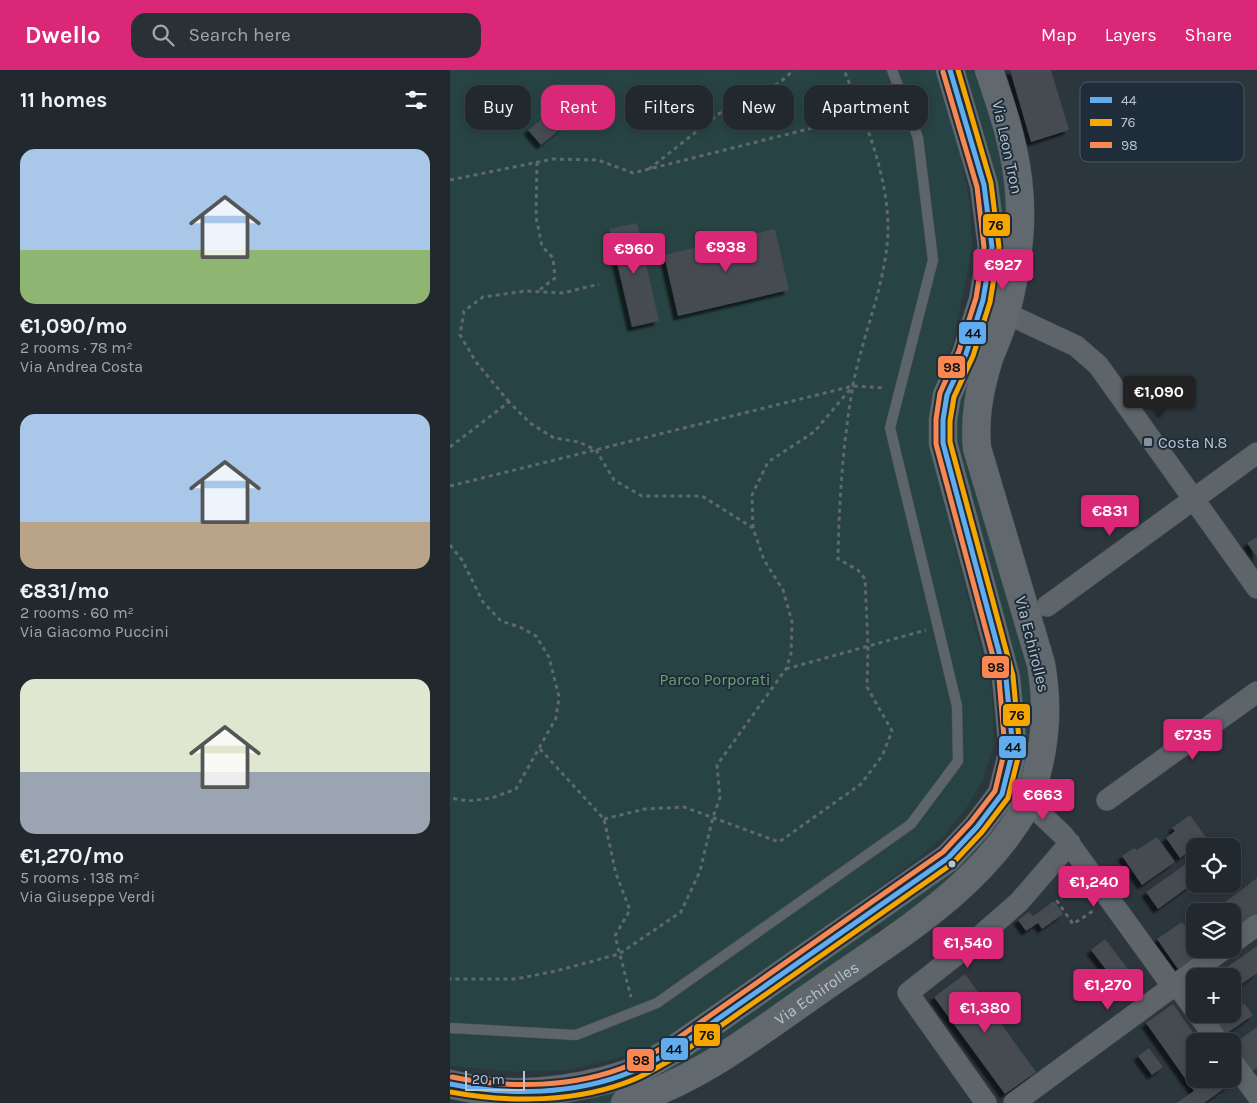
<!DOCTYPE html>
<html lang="en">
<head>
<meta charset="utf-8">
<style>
	:root { --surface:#21282e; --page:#293036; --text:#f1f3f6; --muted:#a2a6aa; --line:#3e444a; --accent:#db2777 }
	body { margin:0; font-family:Karla,sans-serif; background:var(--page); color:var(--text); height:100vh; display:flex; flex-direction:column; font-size:19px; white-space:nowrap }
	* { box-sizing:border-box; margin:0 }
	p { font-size:16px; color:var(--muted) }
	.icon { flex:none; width:28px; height:28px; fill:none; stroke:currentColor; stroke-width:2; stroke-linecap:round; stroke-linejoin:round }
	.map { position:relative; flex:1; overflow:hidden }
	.side { display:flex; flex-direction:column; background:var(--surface); width:450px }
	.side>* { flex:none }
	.hud { position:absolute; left:15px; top:15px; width:475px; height:45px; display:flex; gap:10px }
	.fabs { position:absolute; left:736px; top:768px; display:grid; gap:10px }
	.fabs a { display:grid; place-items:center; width:55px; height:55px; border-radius:10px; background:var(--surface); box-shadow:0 2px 8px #0003,0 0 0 1px var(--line); font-size:25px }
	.scale { position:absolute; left:15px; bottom:12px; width:60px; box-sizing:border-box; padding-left:5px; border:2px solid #b7c3cd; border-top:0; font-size:14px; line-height:18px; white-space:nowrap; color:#b7c3cd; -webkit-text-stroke:4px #1e2d39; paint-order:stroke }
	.price { position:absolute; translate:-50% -42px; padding:0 11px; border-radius:5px; background:var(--accent); color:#fff; font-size:16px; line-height:32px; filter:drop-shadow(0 1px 2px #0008) }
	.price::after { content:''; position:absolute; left:50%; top:30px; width:15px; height:11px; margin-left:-8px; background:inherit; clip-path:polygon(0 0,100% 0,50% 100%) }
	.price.active { background:#222; color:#fff }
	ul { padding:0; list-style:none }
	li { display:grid; align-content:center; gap:10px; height:265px; padding:0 20px }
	li span { display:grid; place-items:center; height:155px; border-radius:15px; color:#555 }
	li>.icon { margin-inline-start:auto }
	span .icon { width:90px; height:90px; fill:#fffc; stroke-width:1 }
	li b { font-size:21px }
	h2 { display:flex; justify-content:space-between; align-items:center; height:60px; padding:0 20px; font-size:21px }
	.tag { padding:0 18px; border-radius:15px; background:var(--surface); box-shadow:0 2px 8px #0003,0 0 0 1px var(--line); font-size:18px; line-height:45px }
	.tag.active { background:var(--accent); color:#fff }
	header { display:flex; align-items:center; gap:30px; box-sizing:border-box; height:70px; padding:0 25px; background:var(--accent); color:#fff }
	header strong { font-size:24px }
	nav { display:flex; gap:28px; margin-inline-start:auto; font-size:18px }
	.search { width:350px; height:45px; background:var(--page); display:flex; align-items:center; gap:12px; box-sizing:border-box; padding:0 18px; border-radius:15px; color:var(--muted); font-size:19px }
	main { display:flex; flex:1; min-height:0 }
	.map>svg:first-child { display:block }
</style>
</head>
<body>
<header>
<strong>Dwello</strong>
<div class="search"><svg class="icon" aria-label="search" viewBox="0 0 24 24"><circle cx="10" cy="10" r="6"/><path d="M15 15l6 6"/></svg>Search here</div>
<nav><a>Map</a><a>Layers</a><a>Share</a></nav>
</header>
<main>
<section class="side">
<h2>11 homes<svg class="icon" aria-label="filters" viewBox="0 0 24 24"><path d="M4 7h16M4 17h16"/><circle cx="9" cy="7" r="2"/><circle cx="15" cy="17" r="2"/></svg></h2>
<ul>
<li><span style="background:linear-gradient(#a9c7e8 65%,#8fb573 0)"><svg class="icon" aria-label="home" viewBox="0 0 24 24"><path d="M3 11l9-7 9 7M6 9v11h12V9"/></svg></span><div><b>€1,090/mo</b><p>2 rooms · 78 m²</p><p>Via Andrea Costa</p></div></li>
<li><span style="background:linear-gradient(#a9c7e8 70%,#b9a48a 0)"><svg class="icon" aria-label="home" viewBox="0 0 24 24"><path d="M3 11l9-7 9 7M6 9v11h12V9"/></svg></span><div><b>€831/mo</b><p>2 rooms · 60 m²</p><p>Via Giacomo Puccini</p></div></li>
<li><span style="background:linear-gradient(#dfe7d0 60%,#9aa5b1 0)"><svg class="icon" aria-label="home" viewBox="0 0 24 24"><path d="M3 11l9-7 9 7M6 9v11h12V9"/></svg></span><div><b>€1,270/mo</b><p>5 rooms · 138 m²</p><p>Via Giuseppe Verdi</p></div></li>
</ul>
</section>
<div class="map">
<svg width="807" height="1033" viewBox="0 0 807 1033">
	<defs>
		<filter id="shadow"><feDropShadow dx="-4.5" dy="4.5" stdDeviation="1" flood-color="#0009"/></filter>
	</defs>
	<rect width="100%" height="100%" fill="#2c363d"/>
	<g fill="#284343">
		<path d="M0,0H486L510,82L520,134L522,179L503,272L484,324L480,378L542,622L544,675L533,710L516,738L494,766L467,789L355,873L220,968L172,987L120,1000L65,1002L0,996Z"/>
		<path d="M509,0H527L556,105L560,193Z"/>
		<path d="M536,287L520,333L582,609V692L566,689L504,382L508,320Z"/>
		<path d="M530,769L542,779L437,867L428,853Z"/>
		<path d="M420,859L429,872L273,983L166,1033H140L138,1022L236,987L257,975Z"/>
	</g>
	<g fill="#444b51" filter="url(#shadow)">
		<path d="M560,0H601L619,60L581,72Z"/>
		<path d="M111,33L124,48L91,75L78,60Z"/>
		<path d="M187,153L209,251L182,257L159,159Z"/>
		<path d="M325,159L339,220L228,246L214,185Z"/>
		<path d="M807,467V487L797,473Z"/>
		<path d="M740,745L757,769L730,788L716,768L725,761L722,758Z"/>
		<path d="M707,767L725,792L692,815L672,786L684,778L687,780Z"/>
		<path d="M736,794L745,807V812L708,839L696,822Z"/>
		<path d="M807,808V844L782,862V841H763Z"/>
		<path d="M604,831L613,844L592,859L588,853L576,861L568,850L579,842L583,846Z"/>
		<path d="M732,852L745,870V879H747L741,883L745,887L728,899L707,869Z"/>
		<path d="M655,869L678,899L664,910L641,880Z"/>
		<path d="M807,876V903L782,921V906H764Z"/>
		<path d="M515,904L586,1002L555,1024L484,927Z"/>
		<path d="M794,933L803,945L776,964L767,952L782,944V941Z"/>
		<path d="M723,934L749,971H745V1009H775L779,1015L754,1033H726L744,1021L696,953Z"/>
		<path d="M807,957V998L801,1002L783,974Z"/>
		<path d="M699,978L713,997L702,1005L688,986Z"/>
	</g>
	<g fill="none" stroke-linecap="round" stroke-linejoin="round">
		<defs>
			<path id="lane" d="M0,958L126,965L207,933L461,754L508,691L507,636L440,358L483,190L468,68L442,0"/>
			<g id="street">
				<path d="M543,237L626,276L648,295L807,518"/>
				<path d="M597,536L807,383"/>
				<path d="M564,728L579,733L613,765L718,910L732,922L745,940"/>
				<path d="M657,730L807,622"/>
				<path d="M782,873L807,855"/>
				<path d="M748,944L768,971"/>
				<path d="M782,991L807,1025"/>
				<path d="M536,1033L458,923L529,867L569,832L620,773"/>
				<path d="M564,1033L774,879"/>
			</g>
			<g id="secondary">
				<path d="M0,1014C58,1029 121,1022 177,1004C194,998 210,987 225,979L498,788L527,757L552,724L563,680L556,608L493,373V350L497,325L516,284L533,230L542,177L534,115L500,0"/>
				<path id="s1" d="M175,1033C248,1011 305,965 367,922C444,868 530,819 577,735C582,727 583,716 586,706C596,668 598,634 591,594L527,378C524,346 530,318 539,288C545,273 552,258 556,242C567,199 574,154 568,110C564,73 551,35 539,0"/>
			</g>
		</defs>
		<use href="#lane" stroke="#4b5257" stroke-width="11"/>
		<use href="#street" stroke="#4b5257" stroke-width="22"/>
		<use href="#secondary" stroke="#4b5257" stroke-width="29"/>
		<g stroke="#5f686d" stroke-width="3" stroke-dasharray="4 4" stroke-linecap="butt">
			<path d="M87,92L86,147L92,176L103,188L105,208L88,221"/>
			<path d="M199,99L270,43L329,13L344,0"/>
			<path d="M0,110L103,89L148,90L183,103L442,38"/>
			<path d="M59,332L26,292L10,265L14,241L33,227L76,221L113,223L149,214"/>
			<path d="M0,377L59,332L80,353L104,368L129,372L146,380L164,410L192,426H252L303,458L314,490L333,520L342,552L341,584L336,599L267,695L270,728L263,747L250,801L231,842L169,884L106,901L66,909H0"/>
			<path d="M0,416L403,316L435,318"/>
			<path d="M303,458L302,425L318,392L364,362L403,316"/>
			<path d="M0,475L12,490L33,532L51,551L70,557L86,566L99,587L109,627L106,648L66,719L42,728L18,731L0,728"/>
			<path d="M336,599L476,560"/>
			<path d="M90,679L154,749L166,804L180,840L165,866L181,927"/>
			<path d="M154,749L195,739L234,737L329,772L411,714L432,686L442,661L417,617L418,576L415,509L408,500L388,489C389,431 393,372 403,315C413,262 438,210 438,156C437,102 414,48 394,0"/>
			<path d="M625,814L607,831L623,854L643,841"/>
		</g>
		<use href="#lane" stroke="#5d646a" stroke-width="10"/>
		<use href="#street" stroke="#5d646a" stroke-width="21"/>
		<use href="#secondary" stroke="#61686e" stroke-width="28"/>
		<defs>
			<path id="bus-1" d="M0,1014C59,1026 124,1025 181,1002C196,996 210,987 225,979L498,788L527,757L552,724L563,680L556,608L493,373V350L497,325L516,284L533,230L542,177L534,115L500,0"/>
			<path id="bus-2" d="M0,1022C60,1033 128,1033 185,1009C201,1002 215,993 229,985L502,794L532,762L558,728L570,680L563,606L500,372V351L504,327L523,286L540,232L549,177L541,113L508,0"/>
			<path id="bus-3" d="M2,1007C59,1019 125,1018 180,995C194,989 208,980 221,973L493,782L521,752L545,721L555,679L549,609L486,374V349L490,323L509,281L526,228L534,177L527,117L493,2"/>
		</defs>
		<use href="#bus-1" stroke="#1e2d39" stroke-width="9"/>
		<use href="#bus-2" stroke="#1e2d39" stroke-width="9"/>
		<use href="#bus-3" stroke="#1e2d39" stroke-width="9"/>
		<use href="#bus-1" stroke="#60acee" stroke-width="5"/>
		<use href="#bus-2" stroke="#f7a600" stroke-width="5"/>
		<use href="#bus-3" stroke="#f88751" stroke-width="5"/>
	</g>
	<rect fill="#86929b" stroke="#1e2d39" stroke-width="2" x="693" y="367" width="10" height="10" rx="2.5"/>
	<circle fill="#b7c3cd" stroke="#1e2d39" stroke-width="2" cx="502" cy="794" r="4.5"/>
	<g text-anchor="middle" stroke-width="4" stroke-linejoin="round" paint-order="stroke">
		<g font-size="16" fill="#b7c3cd" stroke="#1e2d39">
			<text transform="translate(558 77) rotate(78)" y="6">Via Leon Tron</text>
			<text transform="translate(583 574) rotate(76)" y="6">Via Echirolles</text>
			<text dy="6" stroke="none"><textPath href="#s1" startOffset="222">Via Echirolles</textPath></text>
		</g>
		<g font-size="16" fill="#b7c3cd" stroke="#1e2d39" text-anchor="start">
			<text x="708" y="378">Costa N.8</text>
		</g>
		<g font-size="16" fill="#6ca071" stroke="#1e2d39">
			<text x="265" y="615">Parco Porporati</text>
		</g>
	</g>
	<rect x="630" y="12" width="164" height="80" rx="8" fill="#1e2d39" stroke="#4c5a65" stroke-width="1"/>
	<rect x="640" y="27" width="22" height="6" fill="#60acee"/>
	<rect x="640" y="49" width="22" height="7" fill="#f7a600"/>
	<rect x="640" y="72" width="22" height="6" fill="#f88751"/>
	<g font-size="14" fill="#b7c3cd">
		<text x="671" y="35">44</text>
		<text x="671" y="57">76</text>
		<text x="671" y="80">98</text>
	</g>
	<g stroke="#1e2d39" stroke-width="2">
		<rect x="532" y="143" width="29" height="24" rx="5" fill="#f7a600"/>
		<rect x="508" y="251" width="29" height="24" rx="5" fill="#60acee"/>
		<rect x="487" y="285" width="29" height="24" rx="5" fill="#f88751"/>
		<rect x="531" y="585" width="29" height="24" rx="5" fill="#f88751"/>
		<rect x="552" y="633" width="29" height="24" rx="5" fill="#f7a600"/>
		<rect x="548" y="665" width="29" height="24" rx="5" fill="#60acee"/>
		<rect x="243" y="953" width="28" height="24" rx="5" fill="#f7a600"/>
		<rect x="210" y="967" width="29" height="24" rx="5" fill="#60acee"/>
		<rect x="176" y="978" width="29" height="24" rx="5" fill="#f88751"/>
	</g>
	<g font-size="14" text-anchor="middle" font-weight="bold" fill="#111">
		<text x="546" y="160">76</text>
		<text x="523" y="268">44</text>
		<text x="502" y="302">98</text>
		<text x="546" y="602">98</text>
		<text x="567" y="650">76</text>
		<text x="563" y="682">44</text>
		<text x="257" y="970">76</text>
		<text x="224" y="984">44</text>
		<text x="191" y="995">98</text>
	</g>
</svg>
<div class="fabs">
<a><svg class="icon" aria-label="locate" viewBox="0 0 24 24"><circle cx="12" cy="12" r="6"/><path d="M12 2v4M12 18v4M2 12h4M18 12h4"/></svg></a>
<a><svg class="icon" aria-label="layers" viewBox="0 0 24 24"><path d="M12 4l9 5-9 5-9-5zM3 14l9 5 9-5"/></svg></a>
<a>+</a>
<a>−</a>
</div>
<div class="scale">20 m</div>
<b class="price" style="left:276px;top:203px">€938</b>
<b class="price" style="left:184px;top:205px">€960</b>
<b class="price" style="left:553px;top:221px">€927</b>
<b class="price active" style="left:709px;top:348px">€1,090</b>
<b class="price" style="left:660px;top:467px">€831</b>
<b class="price" style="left:743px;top:691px">€735</b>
<b class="price" style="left:593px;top:751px">€663</b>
<b class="price" style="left:644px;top:838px">€1,240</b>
<b class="price" style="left:518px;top:899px">€1,540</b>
<b class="price" style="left:658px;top:941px">€1,270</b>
<b class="price" style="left:535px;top:964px">€1,380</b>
<div class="hud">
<a class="tag">Buy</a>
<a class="tag active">Rent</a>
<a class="tag">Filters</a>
<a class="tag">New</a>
<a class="tag">Apartment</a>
</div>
</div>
</main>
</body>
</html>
